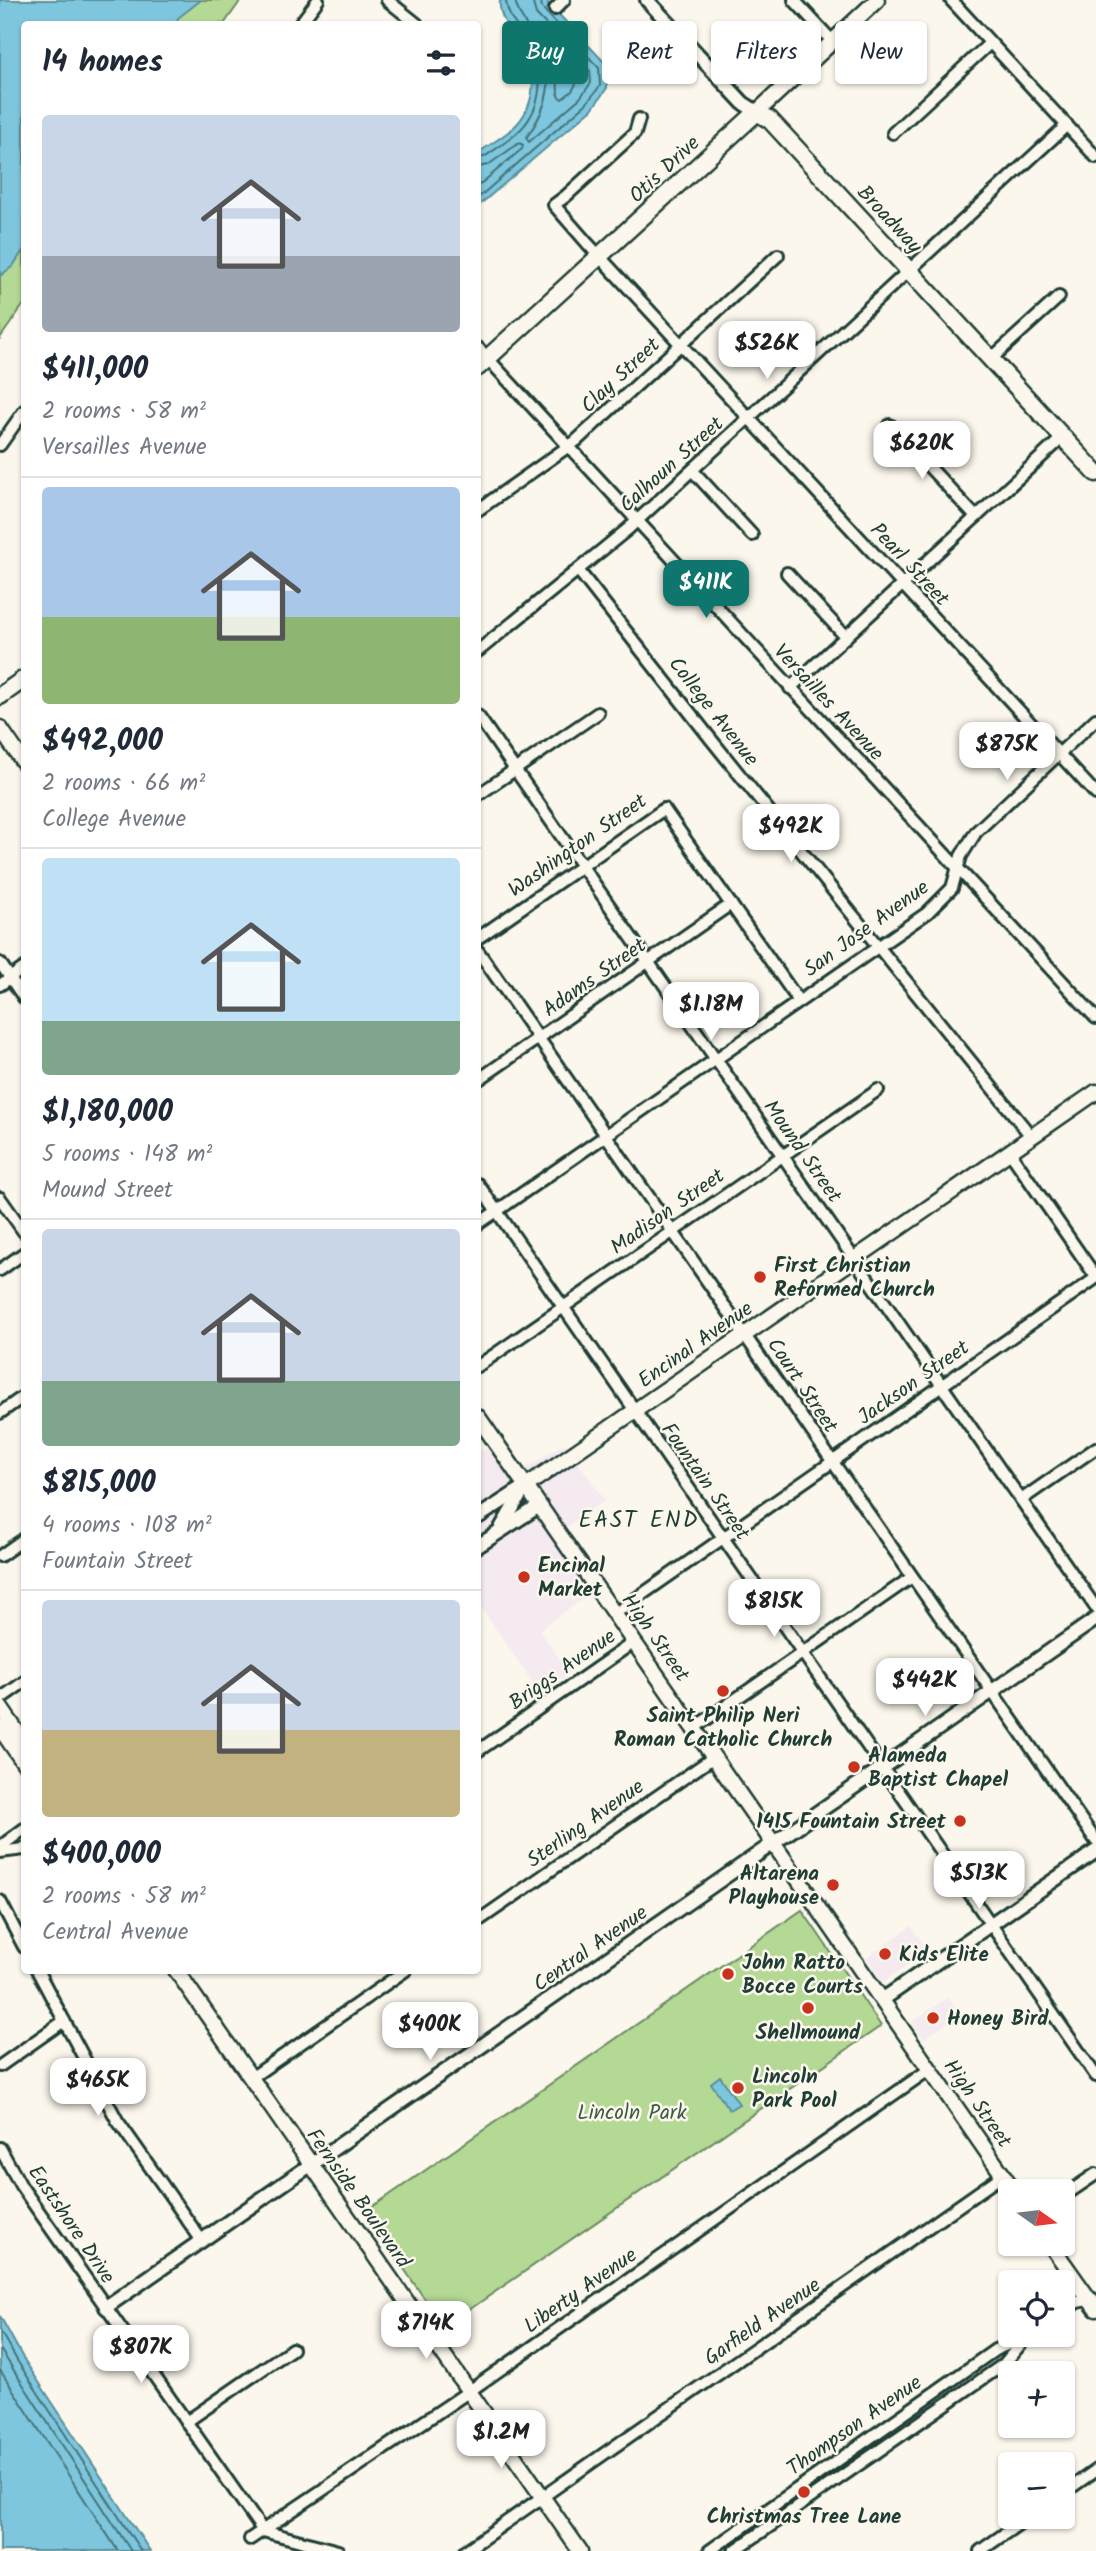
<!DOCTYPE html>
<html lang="en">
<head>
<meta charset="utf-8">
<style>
	:root { --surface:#fff; --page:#f6f6f7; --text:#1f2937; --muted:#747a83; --line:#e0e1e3; --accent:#0f766e }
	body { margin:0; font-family:Kalam,sans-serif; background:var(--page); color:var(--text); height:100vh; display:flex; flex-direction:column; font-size:26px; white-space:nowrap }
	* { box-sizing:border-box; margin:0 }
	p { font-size:23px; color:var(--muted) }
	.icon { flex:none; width:38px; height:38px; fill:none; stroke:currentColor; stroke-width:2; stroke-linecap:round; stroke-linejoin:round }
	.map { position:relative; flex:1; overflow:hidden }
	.sheet { position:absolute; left:21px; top:21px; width:460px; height:1953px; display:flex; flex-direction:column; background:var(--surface); border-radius:7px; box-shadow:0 2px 5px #0004 }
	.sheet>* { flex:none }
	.banner { position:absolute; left:502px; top:21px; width:488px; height:63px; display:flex; gap:14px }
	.needle { width:46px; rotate:104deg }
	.buttons { position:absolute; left:998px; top:2179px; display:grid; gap:14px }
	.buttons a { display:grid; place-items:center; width:77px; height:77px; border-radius:7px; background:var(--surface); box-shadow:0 2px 5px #0004; font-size:35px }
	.price { position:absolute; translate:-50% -60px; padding:0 16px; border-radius:14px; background:#fff; color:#222; font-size:23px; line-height:46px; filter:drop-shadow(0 2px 4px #0008) }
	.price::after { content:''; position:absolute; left:50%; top:42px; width:21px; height:16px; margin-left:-10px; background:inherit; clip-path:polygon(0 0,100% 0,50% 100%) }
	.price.selected { background:var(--accent); color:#fff }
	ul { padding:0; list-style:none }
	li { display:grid; align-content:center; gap:14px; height:371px; padding:0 21px }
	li+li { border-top:2px solid var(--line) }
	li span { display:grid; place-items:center; height:217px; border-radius:7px; color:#555 }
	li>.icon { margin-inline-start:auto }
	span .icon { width:126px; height:126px; fill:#fffc; stroke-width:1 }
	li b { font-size:30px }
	h2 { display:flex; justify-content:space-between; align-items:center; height:84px; padding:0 21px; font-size:30px }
	.tag { padding:0 24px; border-radius:7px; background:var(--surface); box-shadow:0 2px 5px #0004; font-size:24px; line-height:63px }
	.tag.selected { background:var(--accent); color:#fff }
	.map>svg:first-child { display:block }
</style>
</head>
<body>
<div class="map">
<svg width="1096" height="2551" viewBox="0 0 1096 2551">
	<rect width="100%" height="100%" fill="#fbf7ec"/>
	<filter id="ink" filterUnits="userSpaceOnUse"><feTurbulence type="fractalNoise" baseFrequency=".0143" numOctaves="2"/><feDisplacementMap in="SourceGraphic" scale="14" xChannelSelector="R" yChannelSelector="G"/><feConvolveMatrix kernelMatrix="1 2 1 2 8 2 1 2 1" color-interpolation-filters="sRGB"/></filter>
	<g filter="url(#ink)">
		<g fill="#f4eaf0">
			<path d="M504,1438L524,1466L528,1467L564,1443L605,1500L566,1527L605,1583L539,1630L570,1673L540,1693L478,1603V1454Z"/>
			<path d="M911,1926L928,1951L883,1982L866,1958Z"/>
			<path d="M948,1997L960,2014L923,2039L912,2022Z"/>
		</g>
		<g fill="#b4d994" stroke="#6a8b64" stroke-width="2">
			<path d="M0,0H241L224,24H24Z"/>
			<path d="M0,52L24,73V304L0,338Z"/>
			<path d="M802,1910L881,2026L444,2327L365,2212Z"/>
		</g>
		<g fill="#7ec6de" stroke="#588f9a" stroke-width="2">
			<path d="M0,0H201L178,18L176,24H24V249L13,266L0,276Z"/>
			<path d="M500,0H549L547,2L607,65V88L592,109L478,206V153C489,145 503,137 513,128C537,106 539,68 520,43C511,31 498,17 500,0Z"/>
			<path d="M720,2076L739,2104L729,2110L711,2083Z"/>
			<path d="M0,2316L23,2358L150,2551H0Z"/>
		</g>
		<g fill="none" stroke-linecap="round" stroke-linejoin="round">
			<g stroke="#457478" stroke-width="2">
				<path d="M515,0C518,16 527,25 535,38C558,71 549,107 526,138L529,142L580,98L591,83L590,71L536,14L532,0"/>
				<path d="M561,57L580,77L572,91L562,99L558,96L557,60Z"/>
				<path d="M478,158L484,157C496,149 509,141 519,131C543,108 546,70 528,42C519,29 507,17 506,0"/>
				<path d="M478,167L488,165L519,143L523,145L522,149L478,186"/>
				<path d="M478,198L586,104L600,86L599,68L542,8L541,0"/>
				<path d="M0,2331L18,2362L141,2551"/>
				<path d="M0,2349L131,2551"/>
				<path d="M0,2370L118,2551"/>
			</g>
			<defs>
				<g id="minor">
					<path d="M387,0L417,24"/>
					<path d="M794,0L833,42"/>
					<path d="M951,0L1096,157"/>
					<path d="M555,9L564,0"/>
					<path d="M300,24L318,0"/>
					<path d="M639,119L635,133L566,196L554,205L588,244L1096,794"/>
					<path d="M893,133L990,43"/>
					<path d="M478,348L1096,1018"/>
					<path d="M991,359L1059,297"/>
					<path d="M890,425L976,517"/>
					<path d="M0,445L24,411"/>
					<path d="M693,471L752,535"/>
					<path d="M478,510L576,441L778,255"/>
					<path d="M578,570L710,738L1031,1136"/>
					<path d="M787,573L846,637"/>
					<path d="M478,651L628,529L1067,125"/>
					<path d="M790,688L1063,437"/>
					<path d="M478,716L1096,1608"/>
					<path d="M478,795L598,713"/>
					<path d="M478,938L664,809L798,1000"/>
					<path d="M478,951L1096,1841"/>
					<path d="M0,963L24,998"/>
					<path d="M0,985L24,968"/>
					<path d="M478,1080L731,904"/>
					<path d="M1009,1151L1096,1277"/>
					<path d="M478,1184L1096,2076"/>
					<path d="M0,1198L24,1232"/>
					<path d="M478,1224L927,913L952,888L961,856L976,832L1096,719"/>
					<path d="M0,1270L24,1253"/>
					<path d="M478,1366L878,1090"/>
					<path d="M0,1413L24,1396"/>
					<path d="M1021,1500L1096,1448"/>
					<path d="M0,1556L24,1539"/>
					<path d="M614,1614L1096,1278"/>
					<path d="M0,1699L24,1682"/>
					<path d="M694,1728L912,1577"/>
					<path d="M478,1751L634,1642"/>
					<path d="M0,1847L24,1829"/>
					<path d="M0,1852L24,1849"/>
					<path d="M0,1901L24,1947"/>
					<path d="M478,1921L714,1757"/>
					<path d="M37,1970L117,2120L202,2241"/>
					<path d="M0,2066L64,2021"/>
					<path d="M251,2078L406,1970"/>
					<path d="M0,2148L21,2186L263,2531L338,2551"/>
					<path d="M1062,2197L1096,2174"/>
					<path d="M1062,2312L1077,2302L1093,2299"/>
					<path d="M186,2422L292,2349"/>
					<path d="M1062,2494L1096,2470"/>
					<path d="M250,2539L468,2392L930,2069"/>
					<path d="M465,2551L1003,2175"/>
					<path d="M709,2551L995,2350L1031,2334"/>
					<path d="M734,2551L1004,2364L1024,2340"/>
					<path d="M980,2551L1030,2516"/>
				</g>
				<g id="tertiary">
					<path d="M647,0L743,103L757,112"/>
					<path d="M478,1517L526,1486"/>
					<path d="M501,1528L525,1487"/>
					<path d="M478,1546L539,1506"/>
					<path d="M882,2000L1096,1851"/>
					<path d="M106,2307L1096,1619"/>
				</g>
				<g id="secondary">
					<path d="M757,112L877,0"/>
					<path d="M0,728L24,763"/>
					<path d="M478,1417L1014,2191"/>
					<path d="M526,1486L1096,1092"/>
					<path d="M0,1707L24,1742"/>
					<path d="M0,1728L24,1763"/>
					<path d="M176,1970L580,2551"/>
					<path d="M1050,2244L1096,2309"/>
				</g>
				<g id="primary">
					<path d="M478,367L757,112L770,120L1096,473"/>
					<path d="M0,696L24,679"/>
				</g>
			</defs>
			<use href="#minor" stroke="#1f3d34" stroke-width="16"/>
			<use href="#tertiary" stroke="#1f3d34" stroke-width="18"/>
			<use href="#secondary" stroke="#1f3d34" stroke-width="19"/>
			<use href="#primary" stroke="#1f3d34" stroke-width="21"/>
			<use href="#minor" stroke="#fbf7ec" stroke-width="10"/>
			<use href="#tertiary" stroke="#fbf7ec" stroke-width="12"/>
			<use href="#secondary" stroke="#fbf7ec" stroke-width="14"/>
			<use href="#primary" stroke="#fbf7ec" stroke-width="16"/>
		</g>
	</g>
	<g fill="#c8321e" stroke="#fbf7ec" stroke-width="2.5">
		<circle cx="760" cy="1277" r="7"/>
		<circle cx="524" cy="1577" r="7"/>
		<circle cx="723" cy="1691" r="7"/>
		<circle cx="854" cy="1767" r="7"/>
		<circle cx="960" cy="1821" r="7"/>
		<circle cx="833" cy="1885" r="7"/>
		<circle cx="885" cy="1954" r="7"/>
		<circle cx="728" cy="1974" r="7"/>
		<circle cx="808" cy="2008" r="7"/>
		<circle cx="933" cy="2018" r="7"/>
		<circle cx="738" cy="2088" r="7"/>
		<circle cx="804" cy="2492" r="7"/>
	</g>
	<g text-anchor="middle" stroke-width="5" stroke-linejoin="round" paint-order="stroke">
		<g font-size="21" fill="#1f3d34" stroke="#fbf7ec">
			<text transform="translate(664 169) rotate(-43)" y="7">Otis Drive</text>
			<text transform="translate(890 219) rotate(47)" y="7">Broadway</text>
			<text transform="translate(620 375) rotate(-43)" y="7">Clay Street</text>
			<text transform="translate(671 464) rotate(-42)" y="7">Calhoun Street</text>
			<text transform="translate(910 564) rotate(47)" y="7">Pearl Street</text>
			<text transform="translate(829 702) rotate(47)" y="7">Versailles Avenue</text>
			<text transform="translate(714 711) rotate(52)" y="7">College Avenue</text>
			<text transform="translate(577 845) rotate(-35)" y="7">Washington Street</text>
			<text transform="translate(866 928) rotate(-36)" y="7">San Jose Avenue</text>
			<text transform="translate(594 977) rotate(-35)" y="7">Adams Street</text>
			<text transform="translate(803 1151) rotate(55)" y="7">Mound Street</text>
			<text transform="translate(667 1211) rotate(-35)" y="7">Madison Street</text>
			<text transform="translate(695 1344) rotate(-35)" y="7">Encinal Avenue</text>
			<text transform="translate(913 1382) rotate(-35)" y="7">Jackson Street</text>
			<text transform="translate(803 1385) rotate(56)" y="7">Court Street</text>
			<text transform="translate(706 1481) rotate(55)" y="7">Fountain Street</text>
			<text transform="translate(656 1637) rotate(55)" y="7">High Street</text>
			<text transform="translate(562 1669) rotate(-35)" y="7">Briggs Avenue</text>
			<text transform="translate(585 1823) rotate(-35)" y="7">Sterling Avenue</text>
			<text transform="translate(590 1948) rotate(-35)" y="7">Central Avenue</text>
			<text transform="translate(978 2103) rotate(55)" y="7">High Street</text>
			<text transform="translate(359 2198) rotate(55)" y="7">Fernside Boulevard</text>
			<text transform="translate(72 2224) rotate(56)" y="7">Eastshore Drive</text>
			<text transform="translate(580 2290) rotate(-35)" y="7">Liberty Avenue</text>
			<text transform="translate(762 2321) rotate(-35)" y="7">Garfield Avenue</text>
			<text transform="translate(854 2425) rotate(-35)" y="7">Thompson Avenue</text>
		</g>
		<g font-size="21" font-weight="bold" fill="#1f3d34" stroke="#fbf7ec" text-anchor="start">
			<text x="774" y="1272">First Christian<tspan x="774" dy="24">Reformed Church</tspan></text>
			<text x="538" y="1572">Encinal<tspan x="538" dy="24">Market</tspan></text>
			<text x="723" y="1722" text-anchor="middle">Saint Philip Neri<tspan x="723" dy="24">Roman Catholic Church</tspan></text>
			<text x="868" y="1762">Alameda<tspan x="868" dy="24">Baptist Chapel</tspan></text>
			<text x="946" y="1828" text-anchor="end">1415 Fountain Street</text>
			<text x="819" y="1880" text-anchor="end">Altarena<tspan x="819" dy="24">Playhouse</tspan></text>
			<text x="899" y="1961">Kids Elite</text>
			<text x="742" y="1969">John Ratto<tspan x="742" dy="24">Bocce Courts</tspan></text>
			<text x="947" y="2025">Honey Bird</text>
			<text x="808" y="2039" text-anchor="middle">Shellmound</text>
			<text x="752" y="2083">Lincoln<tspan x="752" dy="24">Park Pool</tspan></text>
			<text x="804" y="2523" text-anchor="middle">Christmas Tree Lane</text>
		</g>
		<g font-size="21" fill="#3d5c47" stroke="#fbf7ec">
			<text x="632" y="2119">Lincoln Park</text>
		</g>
		<g font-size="23" letter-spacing="2" fill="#1f3d34" stroke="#fbf7ec">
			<text x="639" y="1527">EAST END</text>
		</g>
	</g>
</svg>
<div class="buttons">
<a><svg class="needle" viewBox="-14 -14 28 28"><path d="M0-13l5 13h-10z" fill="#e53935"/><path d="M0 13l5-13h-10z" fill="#747a83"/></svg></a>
<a><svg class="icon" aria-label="locate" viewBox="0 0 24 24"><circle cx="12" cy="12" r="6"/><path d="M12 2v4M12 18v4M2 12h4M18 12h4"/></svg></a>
<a>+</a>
<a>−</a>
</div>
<b class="price" style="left:767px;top:381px">$526K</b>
<b class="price" style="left:922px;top:481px">$620K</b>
<b class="price selected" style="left:706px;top:620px">$411K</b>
<b class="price" style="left:1007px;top:782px">$875K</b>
<b class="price" style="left:791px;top:864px">$492K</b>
<b class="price" style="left:711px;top:1042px">$1.18M</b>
<b class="price" style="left:774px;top:1639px">$815K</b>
<b class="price" style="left:925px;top:1718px">$442K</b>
<b class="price" style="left:979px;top:1911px">$513K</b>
<b class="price" style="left:430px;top:2062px">$400K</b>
<b class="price" style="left:98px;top:2118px">$465K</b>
<b class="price" style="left:426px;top:2361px">$714K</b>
<b class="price" style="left:141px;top:2385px">$807K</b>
<b class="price" style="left:501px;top:2470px">$1.2M</b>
<div class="banner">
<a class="tag selected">Buy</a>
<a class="tag">Rent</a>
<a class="tag">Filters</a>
<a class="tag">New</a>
</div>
<section class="sheet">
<h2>14 homes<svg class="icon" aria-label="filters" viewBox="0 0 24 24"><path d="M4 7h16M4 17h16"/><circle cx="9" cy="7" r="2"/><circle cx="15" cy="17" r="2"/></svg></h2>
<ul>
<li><span style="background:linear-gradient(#c9d6e8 65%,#9aa5b1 0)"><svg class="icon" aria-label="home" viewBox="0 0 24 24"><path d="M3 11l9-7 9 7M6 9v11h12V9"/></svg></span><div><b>$411,000</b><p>2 rooms · 58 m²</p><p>Versailles Avenue</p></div></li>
<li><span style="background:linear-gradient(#a9c7e8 60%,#8fb573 0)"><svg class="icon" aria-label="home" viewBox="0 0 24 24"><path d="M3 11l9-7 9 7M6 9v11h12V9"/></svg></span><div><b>$492,000</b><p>2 rooms · 66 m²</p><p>College Avenue</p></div></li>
<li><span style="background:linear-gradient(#bfe0f5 75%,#7fa58c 0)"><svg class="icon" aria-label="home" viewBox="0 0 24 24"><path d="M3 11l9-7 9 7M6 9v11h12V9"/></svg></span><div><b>$1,180,000</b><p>5 rooms · 148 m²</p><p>Mound Street</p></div></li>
<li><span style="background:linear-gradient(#c9d6e8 70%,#7fa58c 0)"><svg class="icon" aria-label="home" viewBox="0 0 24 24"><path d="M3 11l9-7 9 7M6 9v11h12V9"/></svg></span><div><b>$815,000</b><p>4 rooms · 108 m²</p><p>Fountain Street</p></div></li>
<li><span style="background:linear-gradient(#c9d6e8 60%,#c2b280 0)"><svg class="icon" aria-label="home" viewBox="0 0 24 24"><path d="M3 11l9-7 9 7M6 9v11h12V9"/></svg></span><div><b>$400,000</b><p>2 rooms · 58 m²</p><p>Central Avenue</p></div></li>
</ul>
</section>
</div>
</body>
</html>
